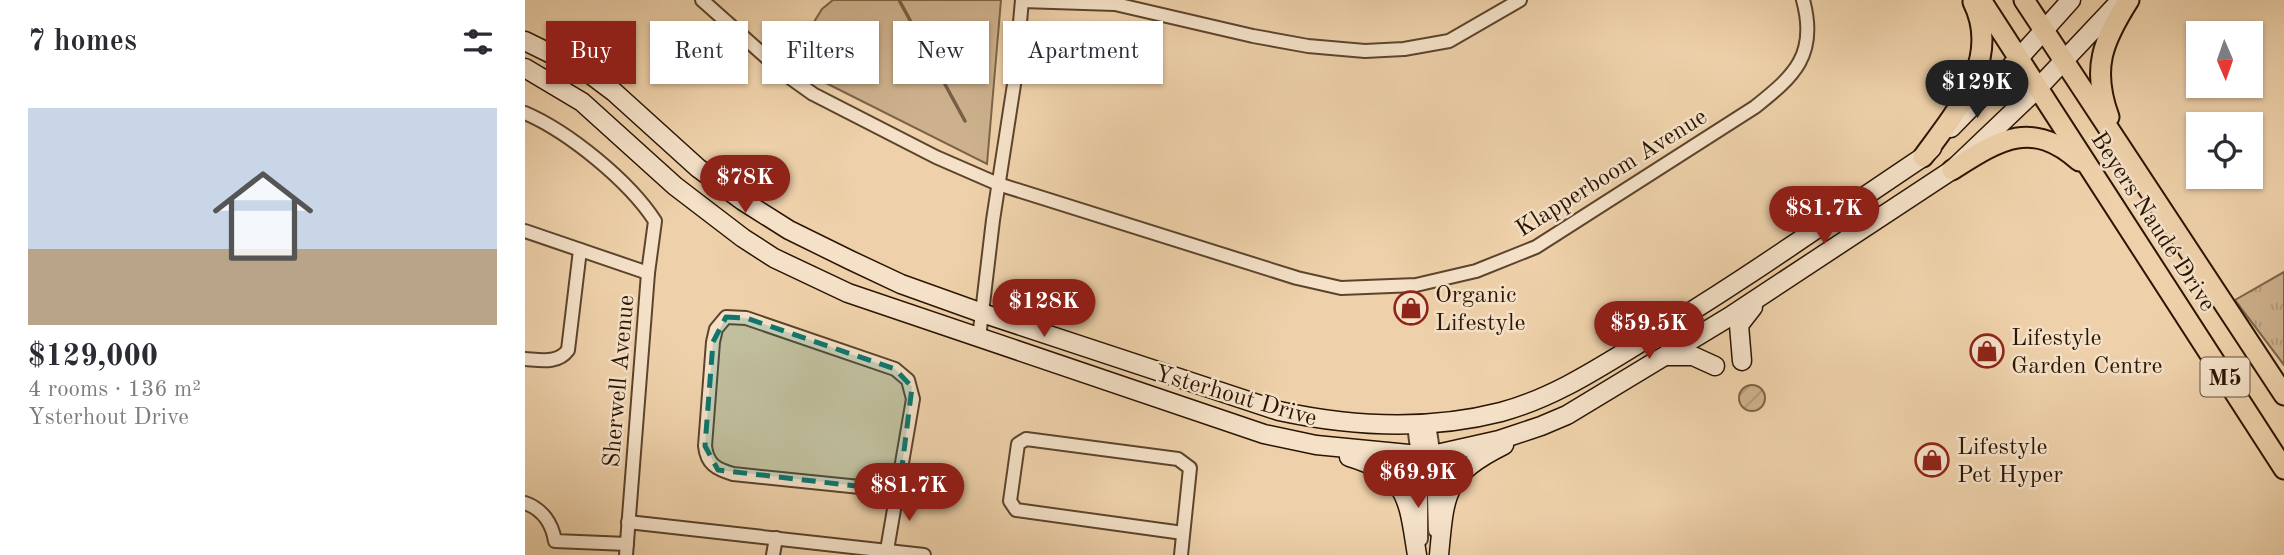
<!DOCTYPE html>
<html lang="en">
<head>
<meta charset="utf-8">
<style>
	:root { --surface:#fff; --page:#f2f2f3; --text:#2b2b33; --muted:#7c7c81; --accent:#8f2418 }
	body { margin:0; font-family:"Old Standard TT",serif; background:var(--page); color:var(--text); height:100vh; display:flex; flex-direction:column; font-size:26px; white-space:nowrap }
	* { box-sizing:border-box; margin:0 }
	p { font-size:23px; color:var(--muted) }
	.icon { flex:none; width:38px; height:38px; fill:none; stroke:currentColor; stroke-width:2; stroke-linecap:round; stroke-linejoin:round }
	.map { position:relative; flex:1; overflow:hidden }
	.sheet { display:flex; flex-direction:column; background:var(--surface); width:525px }
	.sheet>* { flex:none }
	.hud { position:absolute; left:21px; top:21px; width:665px; height:63px; display:flex; gap:14px }
	.needle { width:46px; rotate:178deg }
	.controls { position:absolute; left:1661px; top:21px; display:grid; gap:14px }
	.controls a { display:grid; place-items:center; width:77px; height:77px; border-radius:0px; background:var(--surface); box-shadow:0 2px 5px #0004; font-size:35px }
	.price { position:absolute; translate:-50% -60px; padding:0 16px; border-radius:24px; background:var(--accent); color:#fff; font-size:23px; line-height:46px; filter:drop-shadow(0 2px 4px #0008) }
	.price::after { content:''; position:absolute; left:50%; top:42px; width:21px; height:16px; margin-left:-10px; background:inherit; clip-path:polygon(0 0,100% 0,50% 100%) }
	.price.active { background:#222; color:#fff }
	ul { padding:0; list-style:none }
	li { display:grid; align-content:center; gap:14px; height:371px; padding:0 28px }
	li span { display:grid; place-items:center; height:217px; border-radius:0px; color:#555 }
	li>.icon { margin-inline-start:auto }
	span .icon { width:126px; height:126px; fill:#fffc; stroke-width:1 }
	li b { font-size:30px }
	h2 { display:flex; justify-content:space-between; align-items:center; height:84px; padding:0 28px; font-size:30px }
	.chip { padding:0 24px; border-radius:0px; background:var(--surface); box-shadow:0 2px 5px #0004; font-size:24px; line-height:63px }
	.chip.active { background:var(--accent); color:#fff }
	main { display:flex; flex:1; min-height:0 }
	.map>svg:first-child { display:block }
</style>
</head>
<body>
<main>
<section class="sheet">
<h2>7 homes<svg class="icon" aria-label="filters" viewBox="0 0 24 24"><path d="M4 7h16M4 17h16"/><circle cx="9" cy="7" r="2"/><circle cx="15" cy="17" r="2"/></svg></h2>
<ul>
<li><span style="background:linear-gradient(#c9d6e8 65%,#b9a48a 0)"><svg class="icon" aria-label="home" viewBox="0 0 24 24"><path d="M3 11l9-7 9 7M6 9v11h12V9"/></svg></span><div><b>$129,000</b><p>4 rooms · 136 m²</p><p>Ysterhout Drive</p></div></li>
</ul>
</section>
<div class="map">
<svg width="1759" height="555" viewBox="0 0 1759 555">
	<defs>
		<pattern id="grass-tufts" width="24" height="20" patternUnits="userSpaceOnUse" patternTransform="scale(1.75)"><rect width="24" height="20" fill="#cdb18d"/><path d="M3 7l-1-3M5 7V3M7 7l1-3M15 17l-1-3M17 17v-4M19 17l1-3" fill="none" stroke="#b09778"/></pattern>
		<pattern id="garden-furrows" width="10" height="10" patternUnits="userSpaceOnUse" patternTransform="scale(1.75)"><rect width="10" height="10" fill="#cdb18d"/><path d="M-1 1l2-2M0 10L10 0M9 11l2-2" fill="none" stroke="#b09778"/></pattern>
	</defs>
	<rect width="100%" height="100%" fill="#eed1aa"/>
	<filter id="stains"><feTurbulence type="fractalNoise" baseFrequency=".00286" numOctaves="4"/><feColorMatrix values="0 0 0 0 .2 0 0 0 0 .09 0 0 0 0 .02 0 0 0 .5 -.17"/></filter>
	<radialGradient id="worn" r=".72"><stop offset=".6" stop-color="#630" stop-opacity="0"/><stop offset="1" stop-color="#630" stop-opacity=".3"/></radialGradient>
	<path fill="url(#grass-tufts)" stroke="#7c6348" stroke-width="2" d="M1759,272V365L1710,300Z"/>
	<path fill="#cdb18d" stroke="#7c6348" stroke-width="2" d="M308,0H476L462,164L263,64L297,9Z"/>
	<circle fill="url(#garden-furrows)" stroke="#7c6348" stroke-width="2" cx="1227" cy="398" r="13"/>
	<g fill="none" stroke-linecap="round" stroke-linejoin="round">
		<path stroke="#785f45" stroke-width="3.5" d="M374,0L440,121"/>
		<defs>
			<g id="minor">
				<path d="M177,0L260,74L288,94L411,157L473,184L772,278L816,288L891,285L951,271L1011,247L1230,107C1269,76 1293,55 1278,0"/>
				<path d="M497,1L590,4L728,36L783,46L840,51L879,49L924,41L995,0"/>
				<path d="M0,113C44,132 104,181 130,221L123,273L101,555"/>
				<path d="M0,231L123,273"/>
				<path d="M454,338L468,220L490,78L497,0"/>
				<path d="M0,359C15,360 33,364 43,350L55,250"/>
				<path d="M0,503C17,509 27,523 30,541L102,544"/>
				<path d="M103,522L399,555"/>
				<path d="M362,550L388,399L383,380L370,369L221,318L201,317L191,329L188,342L180,446C182,464 191,469 208,474L374,491"/>
				<path d="M248,555L251,538"/>
				<path d="M656,555L665,468L653,459L501,439L493,444L485,501L491,510L658,533"/>
			</g>
			<g id="tertiary">
				<path d="M903,424L909,464L911,530"/>
				<path d="M890,425L895,464V539"/>
			</g>
			<g id="secondary">
				<path d="M0,41L61,71L89,92L173,168L218,201L264,230L325,260L376,284L457,313L754,411C828,427 902,431 976,412C1028,398 1072,369 1118,341C1214,284 1305,219 1398,157L1407,148"/>
				<path d="M0,68L57,102L150,186L218,238L249,258L323,293L739,434L791,445L894,455L916,453L974,440L1016,426L1042,415L1204,317L1427,170L1513,88L1596,0"/>
				<path d="M1426,128L1493,59L1546,0"/>
				<path d="M1143,356H1168L1190,366"/>
				<path d="M1217,361L1214,325L1228,307"/>
				<path d="M824,457C884,475 883,500 892,555"/>
				<path d="M914,555C920,493 919,475 979,445"/>
			</g>
			<g id="primary">
				<path d="M1456,0L1759,469"/>
				<path d="M1499,0L1759,395"/>
				<path d="M1584,117C1566,68 1578,41 1604,0"/>
				<path d="M1398,157C1430,113 1477,60 1448,2"/>
				<path d="M1427,170C1473,141 1506,118 1554,161"/>
			</g>
		</defs>
		<use href="#minor" stroke="#5c442c" stroke-width="16"/>
		<use href="#tertiary" stroke="#5c442c" stroke-width="18"/>
		<use href="#secondary" stroke="#2b1502" stroke-width="21"/>
		<use href="#primary" stroke="#2b1502" stroke-width="23"/>
		<use href="#minor" stroke="#f4e1c8" stroke-width="12"/>
		<use href="#tertiary" stroke="#f4e1c8" stroke-width="14"/>
		<use href="#secondary" stroke="#f4e1c8" stroke-width="18"/>
		<use href="#primary" stroke="#eed1aa" stroke-width="19"/>
	</g>
	<path fill="#0f766e" fill-opacity="0.2" stroke="#0f766e" stroke-width="5" stroke-dasharray="14 9" stroke-linejoin="round" d="M201,317L221,318L370,369L387,387L374,491L193,470L180,446L188,342Z"/>
	<defs>
		<symbol id="shop-ring" viewBox="-11 -11 22 22"><circle r="9.5" fill="#f4e1c8" stroke="#8f2418" stroke-width="1.5"/><path d="M-5-2.5h2.3a2.7 3.5 0 0 1 5.4 0H5L5.5 6h-11ZM-1.5-2.5h3a1.5 2.3 0 0 0-3 0Z" fill="#8f2418"/></symbol>
	</defs>
	<g fill-rule="evenodd">
		<use href="#shop-ring" x="867" y="289" width="38" height="38"/>
		<use href="#shop-ring" x="1443" y="332" width="38" height="38"/>
		<use href="#shop-ring" x="1388" y="441" width="38" height="38"/>
	</g>
	<g text-anchor="middle" stroke-width="5" stroke-linejoin="round" paint-order="stroke">
		<rect fill="#f4e1c8" stroke="#67523d" stroke-width="2" x="1675.5" y="357.5" width="49" height="39" rx="5"/>
		<g font-size="23" font-weight="bold" fill="#2b1502">
			<text x="1700" y="385">M5</text>
		</g>
		<g font-size="24" fill="#2b1502" stroke="#f4e1c8">
			<text transform="translate(1086 172) rotate(-32)" y="8">Klapperboom Avenue</text>
			<text transform="translate(1629 221) rotate(57)" y="8">Beyers Naudé Drive</text>
			<text transform="translate(93 381) rotate(-85)" y="8">Sherwell Avenue</text>
			<text transform="translate(711 395) rotate(16)" y="8">Ysterhout Drive</text>
		</g>
		<g font-size="24" fill="#2b1502" stroke="#f4e1c8" text-anchor="start">
			<text x="910" y="302">Organic<tspan x="910" dy="28">Lifestyle</tspan></text>
			<text x="1486" y="345">Lifestyle<tspan x="1486" dy="28">Garden Centre</tspan></text>
			<text x="1432" y="454">Lifestyle<tspan x="1432" dy="28">Pet Hyper</tspan></text>
		</g>
	</g>
	<rect width="100%" height="100%" filter="url(#stains)"/>
	<rect width="100%" height="100%" fill="url(#worn)"/>
</svg>
<div class="controls">
<a><svg class="needle" viewBox="-14 -14 28 28"><path d="M0-13l5 13h-10z" fill="#e53935"/><path d="M0 13l5-13h-10z" fill="#7c7c81"/></svg></a>
<a><svg class="icon" aria-label="locate" viewBox="0 0 24 24"><circle cx="12" cy="12" r="6"/><path d="M12 2v4M12 18v4M2 12h4M18 12h4"/></svg></a>
</div>
<b class="price active" style="left:1452px;top:120px">$129K</b>
<b class="price" style="left:220px;top:215px">$78K</b>
<b class="price" style="left:1299px;top:246px">$81.7K</b>
<b class="price" style="left:519px;top:339px">$128K</b>
<b class="price" style="left:1124px;top:361px">$59.5K</b>
<b class="price" style="left:893px;top:510px">$69.9K</b>
<b class="price" style="left:384px;top:523px">$81.7K</b>
<div class="hud">
<a class="chip active">Buy</a>
<a class="chip">Rent</a>
<a class="chip">Filters</a>
<a class="chip">New</a>
<a class="chip">Apartment</a>
</div>
</div>
</main>
</body>
</html>
